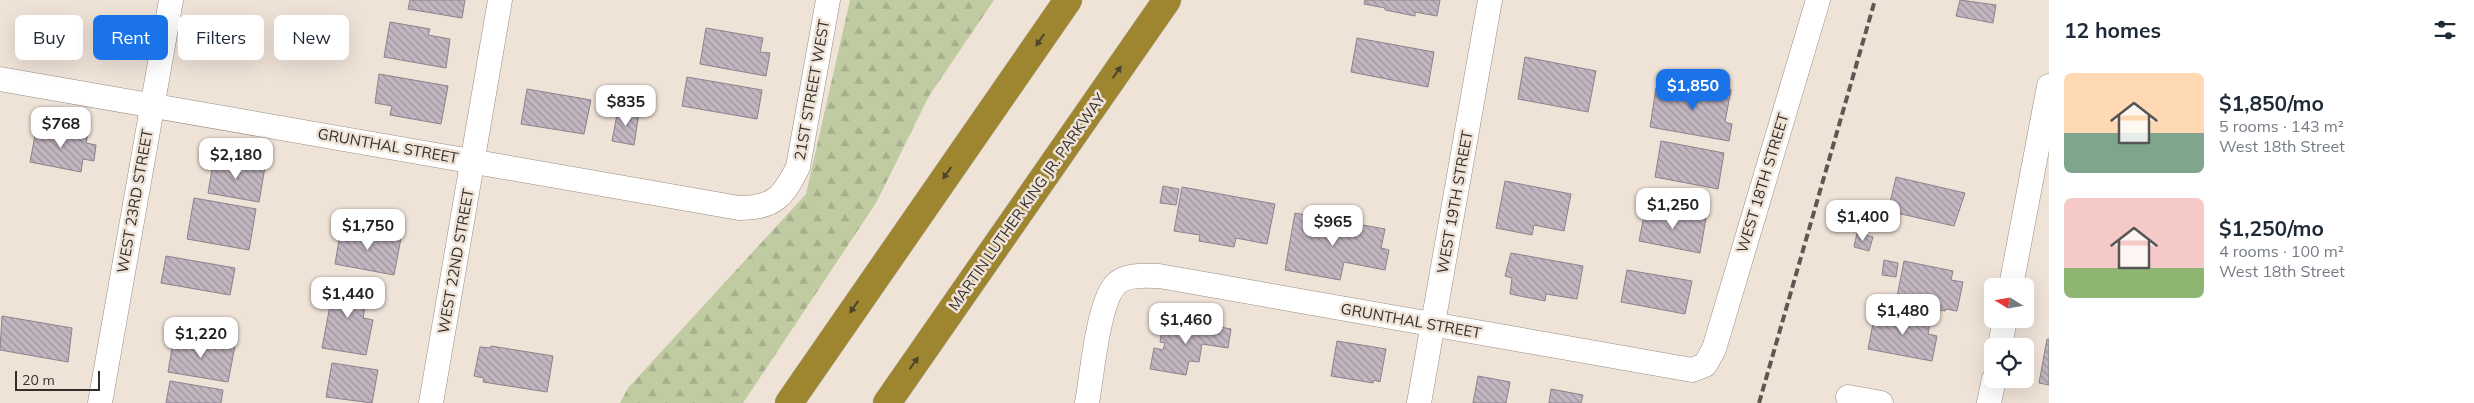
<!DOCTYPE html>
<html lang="en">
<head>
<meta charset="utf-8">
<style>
	:root { --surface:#fff; --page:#f2f2f3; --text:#1f2937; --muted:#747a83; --accent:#1a73e8 }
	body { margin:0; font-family:Mulish,sans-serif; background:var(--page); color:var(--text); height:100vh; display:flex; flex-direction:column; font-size:19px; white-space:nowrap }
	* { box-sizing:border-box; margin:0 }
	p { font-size:16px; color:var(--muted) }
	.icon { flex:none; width:28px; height:28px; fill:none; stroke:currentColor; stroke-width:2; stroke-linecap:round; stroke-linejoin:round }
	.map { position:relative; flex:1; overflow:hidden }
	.side { display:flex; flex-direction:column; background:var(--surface); width:425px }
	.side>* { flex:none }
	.hud { position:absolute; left:15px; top:15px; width:475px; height:45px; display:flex; gap:10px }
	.needle { width:32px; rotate:281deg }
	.tools { position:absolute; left:1984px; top:278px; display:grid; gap:10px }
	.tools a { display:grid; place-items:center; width:50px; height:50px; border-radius:8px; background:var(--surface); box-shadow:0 5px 20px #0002; font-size:25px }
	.scale { position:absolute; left:15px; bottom:12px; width:85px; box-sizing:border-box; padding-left:5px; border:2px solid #332e2a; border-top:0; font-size:14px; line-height:18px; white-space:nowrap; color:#332e2a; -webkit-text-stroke:4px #efe2d7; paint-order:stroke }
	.price { position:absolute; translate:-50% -42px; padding:0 11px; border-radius:10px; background:#fff; color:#222; font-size:16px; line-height:32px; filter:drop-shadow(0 1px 2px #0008) }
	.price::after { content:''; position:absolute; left:50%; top:30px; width:15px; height:11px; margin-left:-8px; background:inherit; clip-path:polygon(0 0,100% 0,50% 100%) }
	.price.active { background:var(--accent); color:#fff }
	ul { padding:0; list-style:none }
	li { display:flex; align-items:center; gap:15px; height:125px; padding:0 15px }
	li span { display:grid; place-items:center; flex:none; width:140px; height:100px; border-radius:8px; color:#555 }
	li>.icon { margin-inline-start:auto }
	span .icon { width:60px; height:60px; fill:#fffc; stroke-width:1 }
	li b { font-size:21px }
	h2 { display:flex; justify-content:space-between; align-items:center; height:60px; padding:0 15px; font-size:21px }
	.pill { padding:0 18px; border-radius:8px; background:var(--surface); box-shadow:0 5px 20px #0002; font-size:18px; line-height:45px }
	.pill.active { background:var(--accent); color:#fff }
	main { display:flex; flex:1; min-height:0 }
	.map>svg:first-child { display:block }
</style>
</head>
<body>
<main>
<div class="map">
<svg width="2049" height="403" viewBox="0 0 2049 403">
	<defs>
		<pattern id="forest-firs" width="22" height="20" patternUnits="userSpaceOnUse" patternTransform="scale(1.25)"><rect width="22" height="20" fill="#c0cba2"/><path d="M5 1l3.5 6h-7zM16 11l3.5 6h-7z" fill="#a5af8c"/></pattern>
		<pattern id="building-back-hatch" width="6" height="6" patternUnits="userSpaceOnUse" patternTransform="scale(1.25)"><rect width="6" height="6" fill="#c2b6c1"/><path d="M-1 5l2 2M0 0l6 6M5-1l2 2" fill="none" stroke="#9e949d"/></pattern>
	</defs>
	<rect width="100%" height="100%" fill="#efe2d7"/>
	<path fill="url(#forest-firs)" d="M850,0H994L929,96L876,203L743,403H620L628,388L806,194Z"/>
	<g fill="url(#building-back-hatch)" stroke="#8d828c">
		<path d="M410,0H465L462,18L408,9Z"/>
		<path d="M1365,0H1440L1437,16L1415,12V16L1385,10V8L1364,4Z"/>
		<path d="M1960,0L1996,5L1993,23L1956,16Z"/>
		<path d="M390,22L430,29L428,35L450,39L446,68L384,57Z"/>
		<path d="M706,28L763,38L760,52L770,53L766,76L700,64Z"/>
		<path d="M1357,38L1434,52L1428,87L1351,72Z"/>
		<path d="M1525,57L1596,71L1588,112L1518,99Z"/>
		<path d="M379,74L448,86L441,124L390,115L392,106L375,103Z"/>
		<path d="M687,77L762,90L757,119L682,106Z"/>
		<path d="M1687,82L1731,90L1725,122L1732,124L1729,141L1650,127L1656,88L1684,94Z"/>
		<path d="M527,89L591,100L584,134L521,124Z"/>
		<path d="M618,109L639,113L634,145L612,141Z"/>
		<path d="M37,125L88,134L86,143L96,145L94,161L83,159L81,172L30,162Z"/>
		<path d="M1661,141L1724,153L1718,189L1655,177Z"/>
		<path d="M214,158L265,167L259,202L208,193Z"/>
		<path d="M1896,177L1965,193L1954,226L1888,211Z"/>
		<path d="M1505,181L1571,194L1564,231L1534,225L1532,235L1496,228Z"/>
		<path d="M1163,186L1179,189L1176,205L1160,203Z"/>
		<path d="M1182,187L1275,204L1267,244L1236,238L1234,247L1199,241L1200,235L1174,231Z"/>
		<path d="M194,198L256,209L249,250L187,239Z"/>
		<path d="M1646,206L1706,218L1700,253L1639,241Z"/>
		<path d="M1295,213L1385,229L1381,248L1389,250L1385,270L1344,262L1340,280L1285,270Z"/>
		<path d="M341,228L401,238L394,275L335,264Z"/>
		<path d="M1857,233L1873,237L1869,251L1854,247Z"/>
		<path d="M1511,253L1583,266L1577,299L1546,294L1545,301L1510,294L1512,278L1505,276Z"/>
		<path d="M166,256L235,268L230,295L161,283Z"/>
		<path d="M1884,260L1898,263L1896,277L1882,275Z"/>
		<path d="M1904,261L1953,271L1951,280L1963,282L1957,311L1946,309L1945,311L1896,302Z"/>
		<path d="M1627,270L1692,281L1685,314L1621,302Z"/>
		<path d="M335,279L369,286L363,318L373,320L366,355L322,348Z"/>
		<path d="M1903,312L1931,318L1928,334L1937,336L1932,361L1868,349L1875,313L1902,318Z"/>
		<path d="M2,316L72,328L68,362L0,350Z"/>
		<path d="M1169,318L1231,329L1228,348L1202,344L1199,362L1189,361L1186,375L1150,369L1154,348L1163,350L1165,343L1160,342L1162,330L1167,331Z"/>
		<path d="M174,336L235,346L228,382L168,372Z"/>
		<path d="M2047,339H2049V385L2039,383Z"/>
		<path d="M1337,341L1386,349L1380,382L1374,380L1373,383L1331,376Z"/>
		<path d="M491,346L553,356L547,392L483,382L484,378L474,376L480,347L490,348Z"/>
		<path d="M332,363L378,370L372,403L326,397Z"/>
		<path d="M1478,376L1510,382L1506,403H1473Z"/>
		<path d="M170,381L223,390L221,403H166Z"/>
		<path d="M1551,389L1583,395L1581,403H1549Z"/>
	</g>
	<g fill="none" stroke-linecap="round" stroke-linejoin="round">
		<defs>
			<g id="street">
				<path d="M0,79L739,208C774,208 783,197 798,167L828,0"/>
				<path d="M2011,286L2049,86"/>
				<path d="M2000,346L2005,319"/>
				<path d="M1848,397L1881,403"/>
				<path d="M100,403L171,0"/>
				<path d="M431,403L500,0"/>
				<path d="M1087,403C1092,376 1098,300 1117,283C1128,274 1146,276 1159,276L1692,370L1705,365L1714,349L1818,0"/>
				<path d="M1419,403L1490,0"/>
				<path d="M1989,403L1994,379"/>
			</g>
			<g id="highway">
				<path d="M789,403L1068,0"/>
				<path d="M887,403L1167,0"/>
			</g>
		</defs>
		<use href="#street" stroke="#998d83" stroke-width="25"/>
		<use href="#highway" stroke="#c6c4c3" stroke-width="29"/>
		<use href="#street" stroke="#fff" stroke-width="24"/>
		<use href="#highway" stroke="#9e8530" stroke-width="28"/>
		<path stroke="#5f5852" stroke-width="4" stroke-dasharray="8 4" stroke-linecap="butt" d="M1759,403L1875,0"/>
	</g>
	<defs><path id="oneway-solid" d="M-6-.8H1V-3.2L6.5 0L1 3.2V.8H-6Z" transform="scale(1.25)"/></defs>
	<g fill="#4e442c">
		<use href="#oneway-solid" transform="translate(1040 40) rotate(125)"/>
		<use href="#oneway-solid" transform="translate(1117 72) rotate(-55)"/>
		<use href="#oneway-solid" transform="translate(947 173) rotate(125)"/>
		<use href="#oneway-solid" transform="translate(854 307) rotate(125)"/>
		<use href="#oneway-solid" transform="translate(914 363) rotate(-55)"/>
	</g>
	<g text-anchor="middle" stroke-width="5" stroke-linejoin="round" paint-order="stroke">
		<g font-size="15" fill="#332e2a" stroke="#efe2d7">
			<text transform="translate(812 90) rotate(-80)" y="5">21ST STREET WEST</text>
			<text transform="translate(388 146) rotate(10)" y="5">GRUNTHAL STREET</text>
			<text transform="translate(1763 183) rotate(-73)" y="5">WEST 18TH STREET</text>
			<text transform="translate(135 201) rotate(-80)" y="5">WEST 23RD STREET</text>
			<text transform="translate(1027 202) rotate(-55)" y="5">MARTIN LUTHER KING JR. PARKWAY</text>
			<text transform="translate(1455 202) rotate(-80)" y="5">WEST 19TH STREET</text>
			<text transform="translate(456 261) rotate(-80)" y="5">WEST 22ND STREET</text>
			<text transform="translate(1411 321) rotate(10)" y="5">GRUNTHAL STREET</text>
		</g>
	</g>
</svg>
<div class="tools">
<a><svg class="needle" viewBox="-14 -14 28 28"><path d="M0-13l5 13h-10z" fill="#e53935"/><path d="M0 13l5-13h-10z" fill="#747a83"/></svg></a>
<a><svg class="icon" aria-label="locate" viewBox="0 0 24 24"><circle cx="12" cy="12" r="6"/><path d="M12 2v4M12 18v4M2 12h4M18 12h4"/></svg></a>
</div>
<div class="scale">20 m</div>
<b class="price active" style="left:1693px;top:111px">$1,850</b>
<b class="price" style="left:626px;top:127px">$835</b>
<b class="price" style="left:61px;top:149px">$768</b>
<b class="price" style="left:236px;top:180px">$2,180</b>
<b class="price" style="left:1673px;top:230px">$1,250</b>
<b class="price" style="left:1863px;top:242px">$1,400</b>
<b class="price" style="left:1333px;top:247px">$965</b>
<b class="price" style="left:368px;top:251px">$1,750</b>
<b class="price" style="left:348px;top:319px">$1,440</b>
<b class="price" style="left:1903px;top:336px">$1,480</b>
<b class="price" style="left:1186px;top:345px">$1,460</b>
<b class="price" style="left:201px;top:359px">$1,220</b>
<div class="hud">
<a class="pill">Buy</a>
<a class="pill active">Rent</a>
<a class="pill">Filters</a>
<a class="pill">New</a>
</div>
</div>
<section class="side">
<h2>12 homes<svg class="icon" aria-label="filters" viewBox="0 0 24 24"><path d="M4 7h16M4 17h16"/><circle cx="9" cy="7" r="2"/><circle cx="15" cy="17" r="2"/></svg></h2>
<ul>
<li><span style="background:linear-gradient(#ffd9b3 60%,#7fa58c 0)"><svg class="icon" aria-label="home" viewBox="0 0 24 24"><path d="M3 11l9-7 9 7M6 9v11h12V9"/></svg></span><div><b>$1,850/mo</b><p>5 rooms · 143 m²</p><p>West 18th Street</p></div></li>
<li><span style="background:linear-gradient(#f6c9c9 70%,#8fb573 0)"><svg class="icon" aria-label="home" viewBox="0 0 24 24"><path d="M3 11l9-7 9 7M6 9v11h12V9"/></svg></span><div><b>$1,250/mo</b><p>4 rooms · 100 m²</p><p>West 18th Street</p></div></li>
</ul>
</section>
</main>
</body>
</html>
